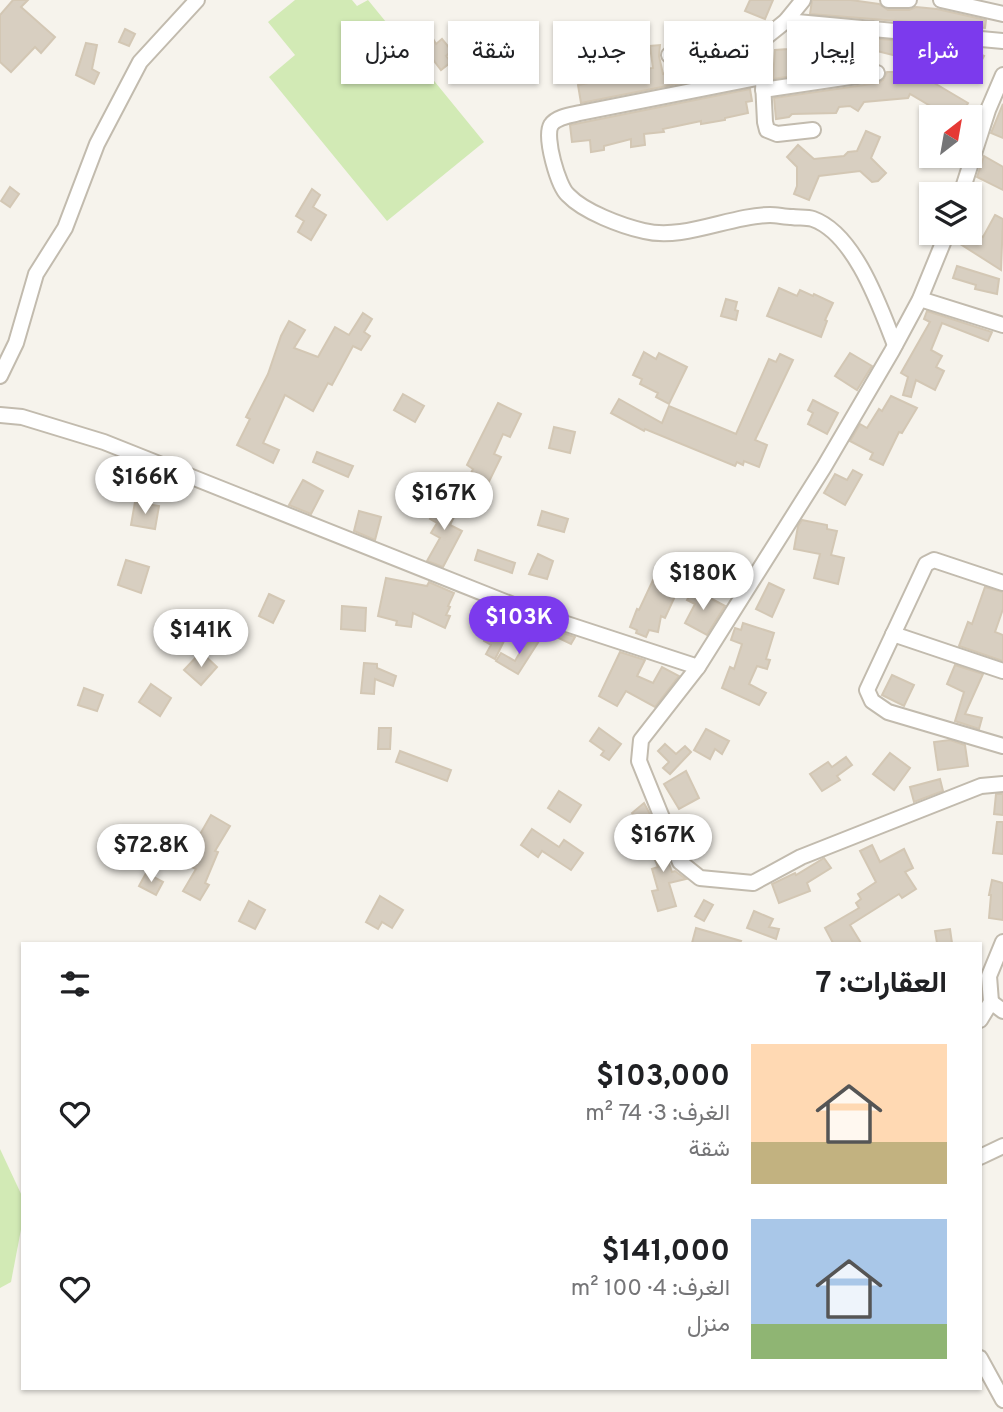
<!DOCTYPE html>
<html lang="ar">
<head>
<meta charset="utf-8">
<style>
	:root { --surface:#fff; --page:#f6f6f6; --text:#202124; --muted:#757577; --accent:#7c3aed }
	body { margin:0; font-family:Overpass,Vazirmatn,sans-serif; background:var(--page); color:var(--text); direction:rtl; height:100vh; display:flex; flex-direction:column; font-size:26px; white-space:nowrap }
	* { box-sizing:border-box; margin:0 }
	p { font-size:23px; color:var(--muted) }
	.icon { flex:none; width:38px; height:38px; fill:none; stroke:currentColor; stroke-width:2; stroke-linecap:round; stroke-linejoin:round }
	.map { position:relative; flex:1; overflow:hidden; direction:ltr }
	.sheet { position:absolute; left:21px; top:942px; width:961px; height:448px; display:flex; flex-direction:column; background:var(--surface); border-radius:0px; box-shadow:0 2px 5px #0004; direction:rtl }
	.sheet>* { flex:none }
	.guide { position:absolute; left:21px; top:21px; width:962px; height:63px; direction:rtl; display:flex; gap:14px }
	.needle { width:46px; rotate:31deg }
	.buttons { position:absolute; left:919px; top:105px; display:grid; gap:14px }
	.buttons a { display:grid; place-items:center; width:63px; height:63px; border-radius:0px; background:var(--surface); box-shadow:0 2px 5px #0004; font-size:35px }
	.price { position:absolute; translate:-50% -60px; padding:0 16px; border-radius:24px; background:#fff; color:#222; font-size:23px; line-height:46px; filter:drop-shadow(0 2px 4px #0008) }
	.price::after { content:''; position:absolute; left:50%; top:42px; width:21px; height:16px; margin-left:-10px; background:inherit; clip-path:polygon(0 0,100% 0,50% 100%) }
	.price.selected { background:var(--accent); color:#fff }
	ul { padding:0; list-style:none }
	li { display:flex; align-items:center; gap:21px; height:175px; padding:0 35px }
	li span { display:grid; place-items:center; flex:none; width:196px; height:140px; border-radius:0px; color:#555 }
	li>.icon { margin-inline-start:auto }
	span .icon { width:84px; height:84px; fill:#fffc; stroke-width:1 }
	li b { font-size:30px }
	h2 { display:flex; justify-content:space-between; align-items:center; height:84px; padding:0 35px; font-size:30px }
	.chip { padding:0 24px; border-radius:0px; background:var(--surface); box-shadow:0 2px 5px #0004; font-size:24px; line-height:63px }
	.chip.selected { background:var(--accent); color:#fff }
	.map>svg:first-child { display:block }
</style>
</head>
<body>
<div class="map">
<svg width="1003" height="1412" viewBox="0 0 1003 1412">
	<rect width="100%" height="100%" fill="#f6f3ec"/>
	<g fill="#d2eab5">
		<path d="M295,0H352L357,6L368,0L484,142L387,221L269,77L295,55L268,22Z"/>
		<path d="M0,1149L23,1198V1219L11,1282L0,1288Z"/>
	</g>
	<g fill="#d8cfc1" stroke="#d3c7b4" stroke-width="2">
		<path d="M13,0H28L21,7L55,37L41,53L35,47L11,72L0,62V15Z"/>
		<path d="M750,0H773L765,19L745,11Z"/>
		<path d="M812,0H851L879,4L888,10H909L916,7L937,9L986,20L985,28L810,14Z"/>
		<path d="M125,29L135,34L129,46L119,42Z"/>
		<path d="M794,31L966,47L984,56L975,73L943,57L945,53L918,48L914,71L968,103L960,117H949L910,94L908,98L864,102L858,111L850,106L839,107L836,113L792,114L789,117L776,119L774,98L878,83L883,80L887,72H894L897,56L877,51L878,46L856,44V48L842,47L845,68L773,79L775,50L788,49Z"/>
		<path d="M432,37L436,44L442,39L452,51L446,56L451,62L441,70L422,45Z"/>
		<path d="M86,43L97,45L92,69L99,73L94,84L76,75Z"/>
		<path d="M660,45L659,56L663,74L693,68L691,62L742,54L743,59L751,57L753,69L581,103L578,85L594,82V76L653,68L650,46Z"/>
		<path d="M750,89L752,101L746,102L748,113L725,118V120L701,124V121L663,129L664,132L644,134L645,145L631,147V139L604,146V150L591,152L590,140L572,142L570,125Z"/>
		<path d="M1003,104V138L991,133Z"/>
		<path d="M866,131L880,137L871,158L886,173L878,181L872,182L860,171L819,176L809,200L794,194L797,186V167L787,157L798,145L814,159L844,156L848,152L857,151Z"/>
		<path d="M984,156L1003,167V190L977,177Z"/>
		<path d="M10,187L19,194L10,207L1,201Z"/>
		<path d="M312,189L320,195L313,207L326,215L311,240L298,232L304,221L296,216Z"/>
		<path d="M995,215L1003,219L1001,270L954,240L956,233H970V229L983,237Z"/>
		<path d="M957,266L999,279L997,294L975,289L976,285L953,278Z"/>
		<path d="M779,288L797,296L800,290L813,296L814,294L833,303L825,320L827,321L821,337L767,316Z"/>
		<path d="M726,299L737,302L735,310L738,311L736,320L721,316Z"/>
		<path d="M927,311L992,332L988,341L942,323L931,350L942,356L936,367L944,371L935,390L916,380L911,397L903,395L908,377L901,373L930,322L924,319Z"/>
		<path d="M363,313L372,319L364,332L370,336L361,350L353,346L332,385L328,383L313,411L285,395L263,443L279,450L273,463L237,445L250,419L246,417L268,374L281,336L289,321L305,330L294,348L318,357L335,327L349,335Z"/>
		<path d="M644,352L656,359L659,353L687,367L669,404L656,397L658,393L640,384L642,379L633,375Z"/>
		<path d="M850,353L872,366L857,390L835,376Z"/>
		<path d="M780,354L793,360L755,440L767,445L759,467L744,461L743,465L737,462L735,466L645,429L644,431L611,413L619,399L662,423L669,406L736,434L769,359L776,362Z"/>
		<path d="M403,394L424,406L415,422L394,410Z"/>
		<path d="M891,396L917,408L902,433L899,432L883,465L870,459L873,453L850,441L860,424L867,428L879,409L882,411Z"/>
		<path d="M813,400L838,413L827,434L808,424L813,413L808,410Z"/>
		<path d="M498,403L521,414L510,437L503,434L494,454L501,457L480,500L462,491L473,469L467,465Z"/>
		<path d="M554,427L575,432L570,453L549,448Z"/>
		<path d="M317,452L353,466L348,477L313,462Z"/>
		<path d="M118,464L139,476L128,496L107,484Z"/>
		<path d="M853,470L862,475L845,505L824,493L835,474L847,480Z"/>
		<path d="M303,480L323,491L311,514L289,505Z"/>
		<path d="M443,498L459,507L450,525L462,531L443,567L427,561L440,538L431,533L437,523L430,519Z"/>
		<path d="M135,502L159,506L155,529L131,525Z"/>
		<path d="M359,511L381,517L375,540L354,531Z"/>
		<path d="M542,511L568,519L564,532L538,525Z"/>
		<path d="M802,520L827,525V529L837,531L831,555L844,558L838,584L814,578L820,554L794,549L798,526Z"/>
		<path d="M478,550L515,563L512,573L475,560Z"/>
		<path d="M538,554L553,561L547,579L529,574Z"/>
		<path d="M126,560L149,567L141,593L118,585Z"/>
		<path d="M386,578L427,586L429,582L454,593L448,606L450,607L446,615L450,616L445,628L413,613L411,627L396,625L397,621L378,616Z"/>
		<path d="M653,580L677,592L665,618L661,616L658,632L649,630L646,637L636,633L637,630L630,627L637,609L639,610Z"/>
		<path d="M769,583L784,590L772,617L756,609Z"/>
		<path d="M985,587L1003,592V609L995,632L1003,635V661L959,646L968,622L972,624Z"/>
		<path d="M693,589L725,606L707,635L685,623L695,604L687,600Z"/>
		<path d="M269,594L284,601L273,623L259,616Z"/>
		<path d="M342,606L366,608L365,631L341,629Z"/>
		<path d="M498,617L513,623L495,659L486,654L491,645L484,641Z"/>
		<path d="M743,623L774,633L766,659L770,660L767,669L757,666L749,684L766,693L759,705L722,688L730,667L734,669L742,644L731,640L735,628L741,630Z"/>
		<path d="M548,628L575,637L571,644L546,632Z"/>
		<path d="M530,635L539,641L518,674L496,661L501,653L515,661Z"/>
		<path d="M201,652L217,667L201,685L184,670Z"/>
		<path d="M620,652L645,660L637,676L653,683L662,667L679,676L655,707L626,691L617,706L599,696Z"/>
		<path d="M364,663L377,664V668L396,676L393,686L375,679L374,694L361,693Z"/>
		<path d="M955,665L983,674L965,714L982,718L979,729L955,721L964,692L947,684Z"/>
		<path d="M892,675L914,685L904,706L882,695Z"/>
		<path d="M151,684L171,698L160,716L139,702Z"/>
		<path d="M84,688L103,695L97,711L78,705Z"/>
		<path d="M379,728H391L390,749H378Z"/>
		<path d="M599,728L621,744L609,760L601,755L604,751L590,741Z"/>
		<path d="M706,729L729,741L722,754L715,749L710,759L694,750Z"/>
		<path d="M950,740L965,745L968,766L938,770L934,742Z"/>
		<path d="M665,744L676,754L685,746L691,752L670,774L663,768L669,762L658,751Z"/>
		<path d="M400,751L451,770L447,781L396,762Z"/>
		<path d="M890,753L910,768L894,790L873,774Z"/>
		<path d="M846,757L852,765L837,776L840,780L822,791L810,774L828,762L832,767Z"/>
		<path d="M686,771L699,798L679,809L664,784Z"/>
		<path d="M940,779L943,791L914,802L910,787Z"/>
		<path d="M559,791L581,805L570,822L548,808Z"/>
		<path d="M996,794H1003V815L994,814Z"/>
		<path d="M644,803L650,814L640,822L632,813Z"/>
		<path d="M211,815L230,826L215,851L218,852L205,883L209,885L200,900L183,891L196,869L183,863L187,852L184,850L188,840L195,843Z"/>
		<path d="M997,822H1003V854L993,853Z"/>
		<path d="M532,829L559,847L564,840L583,853L571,870L542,851L538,857L521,845Z"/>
		<path d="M658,832L672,872L675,871L686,879L669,883L676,906L658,911L652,891L658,890L652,869L658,867L647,840V836Z"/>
		<path d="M872,845L880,862L904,849L913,868L905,872L916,889L902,898L899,894L850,925L861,943H833L825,928L859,908L856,903L861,899L858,894L876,882L860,851Z"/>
		<path d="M824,858L831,868L807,883L810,891L779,903L772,884L795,873L796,875Z"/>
		<path d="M146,873L163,882L156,895L139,886Z"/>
		<path d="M992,880L1003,883V920L989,918L991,895H989Z"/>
		<path d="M380,896L403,910L392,928L382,922L378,929L366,922Z"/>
		<path d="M704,900L713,905L704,921L695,916Z"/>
		<path d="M249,901L265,910L255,929L239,921Z"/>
		<path d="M754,911L773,919L769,927L779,929L776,939L747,928Z"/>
		<path d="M696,928L741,941L740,943H692Z"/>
		<path d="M950,929L952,943H937L935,931Z"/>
	</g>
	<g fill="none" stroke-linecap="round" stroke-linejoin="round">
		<defs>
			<g id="minor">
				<path d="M803,0L786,21L761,41L765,122L767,130L777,134L813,130"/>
				<path d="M888,0H909"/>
				<path d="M941,0L1003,14"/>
				<path d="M786,21L1003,41"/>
				<path d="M669,55L761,41"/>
				<path d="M762,77L580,113C571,115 556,117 551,125C544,137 558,186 568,195C584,212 622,226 644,231C683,241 732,215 770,215C777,215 785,217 792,217C798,218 807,217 813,219C855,234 880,307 895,345"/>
				<path d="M763,90L877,73"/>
				<path d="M961,194L988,110L1003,75"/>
				<path d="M920,299L1003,325"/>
				<path d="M0,376L16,343L36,274L65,228L97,144L140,62L197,0"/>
				<path d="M0,415L22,417L104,442L533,613L698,667L824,467L892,351L920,299L947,233"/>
				<path d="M1003,583L934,560L926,564L867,690L872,701L888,712L1003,746"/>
				<path d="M893,634L1003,671"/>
				<path d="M698,667L641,740L639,761L680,862L700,878L753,883L801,857L981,786L1003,784"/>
				<path d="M991,1002L1003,1011"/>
				<path d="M980,1020L991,1002L989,976L1003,942"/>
				<path d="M980,1157L1003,1146"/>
				<path d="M980,1358L1003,1400"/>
			</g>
		</defs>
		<use href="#minor" stroke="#c2bbae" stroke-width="18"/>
		<use href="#minor" stroke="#fff" stroke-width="14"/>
	</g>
</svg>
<div class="buttons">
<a><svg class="needle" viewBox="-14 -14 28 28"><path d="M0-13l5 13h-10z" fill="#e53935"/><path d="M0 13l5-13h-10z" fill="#757577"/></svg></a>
<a><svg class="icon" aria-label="layers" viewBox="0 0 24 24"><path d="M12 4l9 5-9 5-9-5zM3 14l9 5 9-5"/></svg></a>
</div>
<b class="price" style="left:145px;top:516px">$166K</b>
<b class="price" style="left:444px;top:532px">$167K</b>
<b class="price" style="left:703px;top:612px">$180K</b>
<b class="price selected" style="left:519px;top:656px">$103K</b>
<b class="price" style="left:201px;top:669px">$141K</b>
<b class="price" style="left:663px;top:874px">$167K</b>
<b class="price" style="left:151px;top:884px">$72.8K</b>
<div class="guide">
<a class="chip selected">شراء</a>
<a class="chip">إيجار</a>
<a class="chip">تصفية</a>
<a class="chip">جديد</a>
<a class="chip">شقة</a>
<a class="chip">منزل</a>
</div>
<section class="sheet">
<h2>العقارات: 7<svg class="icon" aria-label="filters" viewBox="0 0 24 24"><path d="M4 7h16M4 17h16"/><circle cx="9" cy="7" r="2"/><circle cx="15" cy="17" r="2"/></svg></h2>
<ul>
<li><span style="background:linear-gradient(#ffd9b3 70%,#c2b280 0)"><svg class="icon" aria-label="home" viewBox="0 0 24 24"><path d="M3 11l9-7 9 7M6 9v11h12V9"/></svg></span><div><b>$103,000</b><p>الغرف: 3 · 74 m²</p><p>شقة</p></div><svg class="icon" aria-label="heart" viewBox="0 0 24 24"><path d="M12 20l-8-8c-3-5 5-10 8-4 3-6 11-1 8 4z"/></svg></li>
<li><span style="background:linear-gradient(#a9c7e8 75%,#8fb573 0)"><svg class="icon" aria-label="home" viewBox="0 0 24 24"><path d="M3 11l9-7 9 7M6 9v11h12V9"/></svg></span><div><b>$141,000</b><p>الغرف: 4 · 100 m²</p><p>منزل</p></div><svg class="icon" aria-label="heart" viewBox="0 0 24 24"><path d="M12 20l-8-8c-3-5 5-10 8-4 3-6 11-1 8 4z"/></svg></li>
</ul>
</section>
</div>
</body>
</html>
